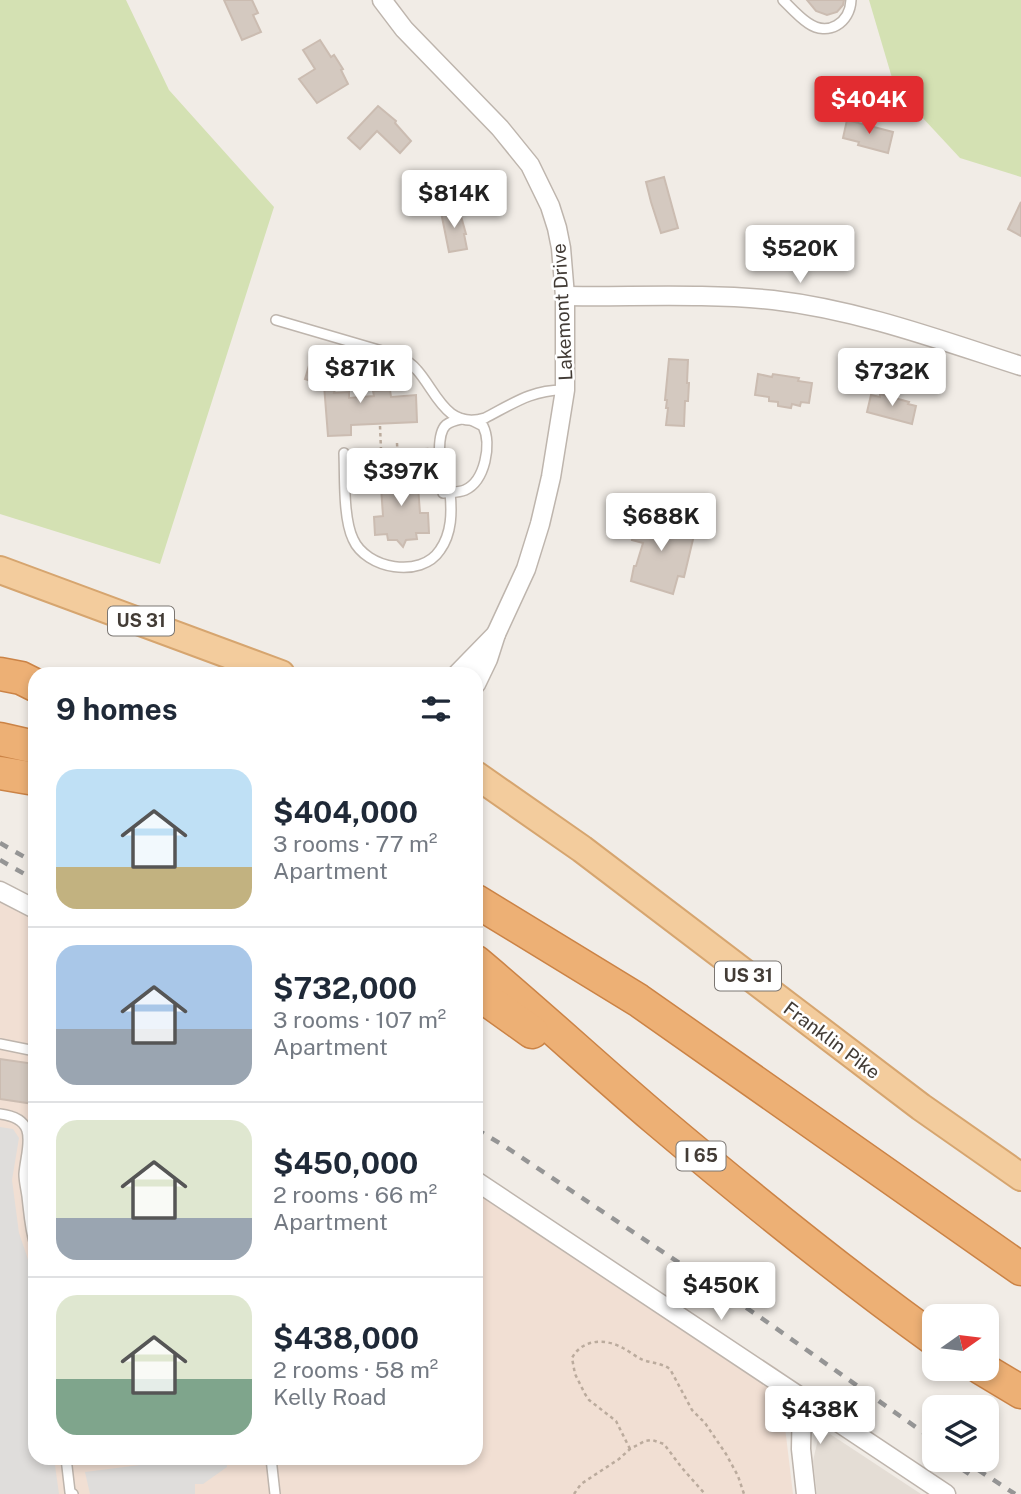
<!DOCTYPE html>
<html lang="en">
<head>
<meta charset="utf-8">
<style>
	:root { --surface:#fff; --page:#f6f6f7; --text:#1f2937; --muted:#747a83; --line:#e0e1e3; --accent:#e22c30 }
	body { margin:0; font-family:"Public Sans",sans-serif; background:var(--page); color:var(--text); height:100vh; display:flex; flex-direction:column; font-size:26px; white-space:nowrap }
	* { box-sizing:border-box; margin:0 }
	p { font-size:23px; color:var(--muted) }
	.icon { flex:none; width:38px; height:38px; fill:none; stroke:currentColor; stroke-width:2; stroke-linecap:round; stroke-linejoin:round }
	.map { position:relative; flex:1; overflow:hidden }
	.details { position:absolute; left:28px; top:667px; width:455px; height:798px; display:flex; flex-direction:column; background:var(--surface); border-radius:21px; box-shadow:0 4px 10px #0003 }
	.details>* { flex:none }
	.needle { width:46px; rotate:76deg }
	.buttons { position:absolute; left:922px; top:1304px; display:grid; gap:14px }
	.buttons a { display:grid; place-items:center; width:77px; height:77px; border-radius:14px; background:var(--surface); box-shadow:0 4px 10px #0003; font-size:35px }
	.price { position:absolute; translate:-50% -60px; padding:0 16px; border-radius:7px; background:#fff; color:#222; font-size:23px; line-height:46px; filter:drop-shadow(0 2px 4px #0008) }
	.price::after { content:''; position:absolute; left:50%; top:42px; width:21px; height:16px; margin-left:-10px; background:inherit; clip-path:polygon(0 0,100% 0,50% 100%) }
	.price.selected { background:var(--accent); color:#fff }
	ul { padding:0; list-style:none }
	li { display:flex; align-items:center; gap:21px; height:175px; padding:0 28px }
	li+li { border-top:2px solid var(--line) }
	li span { display:grid; place-items:center; flex:none; width:196px; height:140px; border-radius:21px; color:#555 }
	li>.icon { margin-inline-start:auto }
	span .icon { width:84px; height:84px; fill:#fffc; stroke-width:1 }
	li b { font-size:30px }
	h2 { display:flex; justify-content:space-between; align-items:center; height:84px; padding:0 28px; font-size:30px }
	.map>svg:first-child { display:block }
</style>
</head>
<body>
<div class="map">
<svg width="1021" height="1494" viewBox="0 0 1021 1494">
	<rect width="100%" height="100%" fill="#f1ece6"/>
	<path fill="#e4ddd5" d="M830,1434L921,1494H817L813,1461L818,1439Z"/>
	<path fill="#f1dfd3" d="M0,880L35,902V1458H476V1179L778,1369L793,1494H0Z"/>
	<g fill="#d4e1b3">
		<path d="M0,0H126L169,90L274,207L160,564L0,514Z"/>
		<path d="M869,0H1021V177L960,158L895,88Z"/>
	</g>
	<g fill="#dfdddb">
		<path d="M0,1127L13,1129L19,1138L12,1180L19,1233L32,1271L35,1299V1458H54L59,1494H0Z"/>
		<path d="M195,1458H226L227,1467L203,1484H195V1494H90L85,1472Z"/>
	</g>
	<g fill="#d4c9c0" stroke="#cbbcb1" stroke-width="2">
		<path d="M224,0H252L258,13L253,15L261,32L242,40Z"/>
		<path d="M807,0H844L843,5L837,12L827,15L816,11Z"/>
		<path d="M320,40L331,57L334,55L343,69L341,70L348,84L317,103L299,79L315,69L303,50Z"/>
		<path d="M378,106L396,121L395,123L411,141L400,153L377,131L360,149L348,138Z"/>
		<path d="M847,120L893,132L888,153L858,145L859,142L843,138Z"/>
		<path d="M664,177L678,228L661,233L651,202L646,182Z"/>
		<path d="M1021,202V236L1008,229Z"/>
		<path d="M459,209L466,234H464L467,249L449,252L441,212Z"/>
		<path d="M669,359L688,360L687,383H689L688,401H685L684,426L666,425L668,408H666L667,400H665Z"/>
		<path d="M310,362L340,371L334,393L349,392V398L374,396L373,391L390,390L391,397L416,395L417,422L351,425V435L328,436L324,385L305,379Z"/>
		<path d="M758,374L772,377L773,374L799,378L798,381L812,383L809,403L801,402L800,406L792,404L791,408L778,406V402L769,401V397L755,395Z"/>
		<path d="M880,394L909,402L908,404L916,406L912,424L867,412L871,395L880,397Z"/>
		<path d="M401,470L403,474L417,473L420,513H428L429,533H416L417,539L406,540L403,547L397,540H388L387,534L375,535L374,517L383,516L380,472Z"/>
		<path d="M639,515L653,519L654,517L682,525L681,527L695,531L684,577L678,576L673,594L631,581L634,566H636L643,543L632,540L636,521L637,522Z"/>
		<path d="M0,1059L35,1064L34,1104L0,1099Z"/>
	</g>
	<g fill="none" stroke-linecap="round" stroke-linejoin="round">
		<defs>
			<g id="service">
				<path d="M783,0C791,8 799,17 808,23C828,37 850,23 851,0"/>
				<path d="M276,320L399,356C406,360 412,364 417,370C436,391 446,430 485,418C512,404 533,389 565,390"/>
				<path d="M462,419C457,420 451,421 446,425C434,436 442,477 443,493C450,492 458,493 465,490C485,481 492,444 483,426L473,421"/>
				<path d="M344,453C345,477 343,518 353,539C366,569 421,579 440,550C452,533 452,512 450,492"/>
				<path d="M0,1044L35,1051"/>
				<path d="M0,1114C41,1119 26,1148 24,1174C24,1181 26,1189 27,1196C29,1213 30,1230 35,1245"/>
				<path d="M66,1458L70,1492L73,1494"/>
				<path d="M271,1458L275,1494"/>
			</g>
			<g id="minor">
				<path d="M382,0L404,29L500,128L530,165L550,206L557,228L561,248L565,296V390L551,477L540,524L526,569L496,634"/>
				<path d="M565,296C634,297 704,293 773,300C859,310 940,340 1021,366"/>
				<path d="M457,674L496,634L488,659L476,684"/>
				<path d="M0,891L35,909"/>
				<path d="M476,1181L946,1494"/>
				<path d="M802,1400L801,1449L806,1494"/>
			</g>
			<g id="primary">
				<path d="M0,570L281,674"/>
				<path d="M476,775L582,849L921,1107L1021,1177"/>
			</g>
			<g id="motorway">
				<path d="M0,674L21,678L35,685"/>
				<path d="M0,739L35,747"/>
				<path d="M0,773L35,779"/>
				<path d="M476,901L638,1000L1021,1269"/>
				<path d="M476,962C537,1013 595,1067 656,1119C746,1195 838,1270 934,1339"/>
				<path d="M476,992L532,1032"/>
				<path d="M981,1368L1021,1392"/>
			</g>
		</defs>
		<use href="#service" stroke="#beb5ad" stroke-width="12"/>
		<use href="#minor" stroke="#beb5ad" stroke-width="21"/>
		<use href="#primary" stroke="#d6a56f" stroke-width="30"/>
		<use href="#motorway" stroke="#cb8346" stroke-width="35"/>
		<g stroke="#bbab9d" stroke-width="2.5" stroke-dasharray="3.5 3.5" stroke-linecap="butt">
			<path d="M380,426L382,473L389,472L393,466L403,465L408,471H415L413,450"/>
			<path d="M397,443L398,465"/>
			<path d="M355,452L429,449"/>
			<path d="M630,1449L616,1421L589,1400L585,1394L575,1374L572,1358C582,1339 605,1338 623,1348C629,1351 636,1357 643,1360C652,1363 661,1363 670,1369L692,1410L705,1423L726,1454L738,1476L744,1494"/>
			<path d="M574,1494L581,1484L619,1459L630,1449L645,1441L652,1440L664,1444L682,1468L705,1494"/>
		</g>
		<use href="#service" stroke="#fff" stroke-width="9"/>
		<use href="#minor" stroke="#fff" stroke-width="18"/>
		<use href="#primary" stroke="#f3cc9d" stroke-width="26"/>
		<use href="#motorway" stroke="#edb075" stroke-width="32"/>
		<g stroke="#959595" stroke-width="4.5" stroke-dasharray="9 9" stroke-linecap="butt">
			<path d="M0,843L35,863"/>
			<path d="M0,860L35,880"/>
			<path d="M476,1129L506,1147L760,1317L934,1440"/>
			<path d="M948,1460L969,1474"/>
			<path d="M963,1460L1015,1494"/>
		</g>
	</g>
	<g text-anchor="middle" stroke-width="5" stroke-linejoin="round" paint-order="stroke">
		<g fill="#fff" stroke="#7b7672" stroke-width="2">
			<rect x="108" y="606.5" width="66" height="29" rx="5"/>
			<rect x="715" y="961.5" width="66" height="29" rx="5"/>
			<rect x="676.5" y="1141.5" width="49" height="29" rx="5"/>
		</g>
		<g font-size="18" font-weight="bold" fill="#433c36">
			<text x="141" y="627">US 31</text>
			<text x="748" y="982">US 31</text>
			<text x="701" y="1162">I 65</text>
		</g>
		<g font-size="19" fill="#433c36" stroke="#fff">
			<text transform="translate(562 312) rotate(-93)" y="7">Lakemont Drive</text>
			<text transform="translate(832 1040) rotate(37)" y="7">Franklin Pike</text>
		</g>
	</g>
</svg>
<div class="buttons">
<a><svg class="needle" viewBox="-14 -14 28 28"><path d="M0-13l5 13h-10z" fill="#e53935"/><path d="M0 13l5-13h-10z" fill="#747a83"/></svg></a>
<a><svg class="icon" aria-label="layers" viewBox="0 0 24 24"><path d="M12 4l9 5-9 5-9-5zM3 14l9 5 9-5"/></svg></a>
</div>
<b class="price selected" style="left:869px;top:136px">$404K</b>
<b class="price" style="left:454px;top:230px">$814K</b>
<b class="price" style="left:800px;top:285px">$520K</b>
<b class="price" style="left:360px;top:405px">$871K</b>
<b class="price" style="left:892px;top:408px">$732K</b>
<b class="price" style="left:401px;top:508px">$397K</b>
<b class="price" style="left:661px;top:553px">$688K</b>
<b class="price" style="left:721px;top:1322px">$450K</b>
<b class="price" style="left:820px;top:1446px">$438K</b>
<section class="details">
<h2>9 homes<svg class="icon" aria-label="filters" viewBox="0 0 24 24"><path d="M4 7h16M4 17h16"/><circle cx="9" cy="7" r="2"/><circle cx="15" cy="17" r="2"/></svg></h2>
<ul>
<li><span style="background:linear-gradient(#bfe0f5 70%,#c2b280 0)"><svg class="icon" aria-label="home" viewBox="0 0 24 24"><path d="M3 11l9-7 9 7M6 9v11h12V9"/></svg></span><div><b>$404,000</b><p>3 rooms · 77 m²</p><p>Apartment</p></div></li>
<li><span style="background:linear-gradient(#a9c7e8 60%,#9aa5b1 0)"><svg class="icon" aria-label="home" viewBox="0 0 24 24"><path d="M3 11l9-7 9 7M6 9v11h12V9"/></svg></span><div><b>$732,000</b><p>3 rooms · 107 m²</p><p>Apartment</p></div></li>
<li><span style="background:linear-gradient(#dfe7d0 70%,#9aa5b1 0)"><svg class="icon" aria-label="home" viewBox="0 0 24 24"><path d="M3 11l9-7 9 7M6 9v11h12V9"/></svg></span><div><b>$450,000</b><p>2 rooms · 66 m²</p><p>Apartment</p></div></li>
<li><span style="background:linear-gradient(#dfe7d0 60%,#7fa58c 0)"><svg class="icon" aria-label="home" viewBox="0 0 24 24"><path d="M3 11l9-7 9 7M6 9v11h12V9"/></svg></span><div><b>$438,000</b><p>2 rooms · 58 m²</p><p>Kelly Road</p></div></li>
</ul>
</section>
</div>
</body>
</html>
